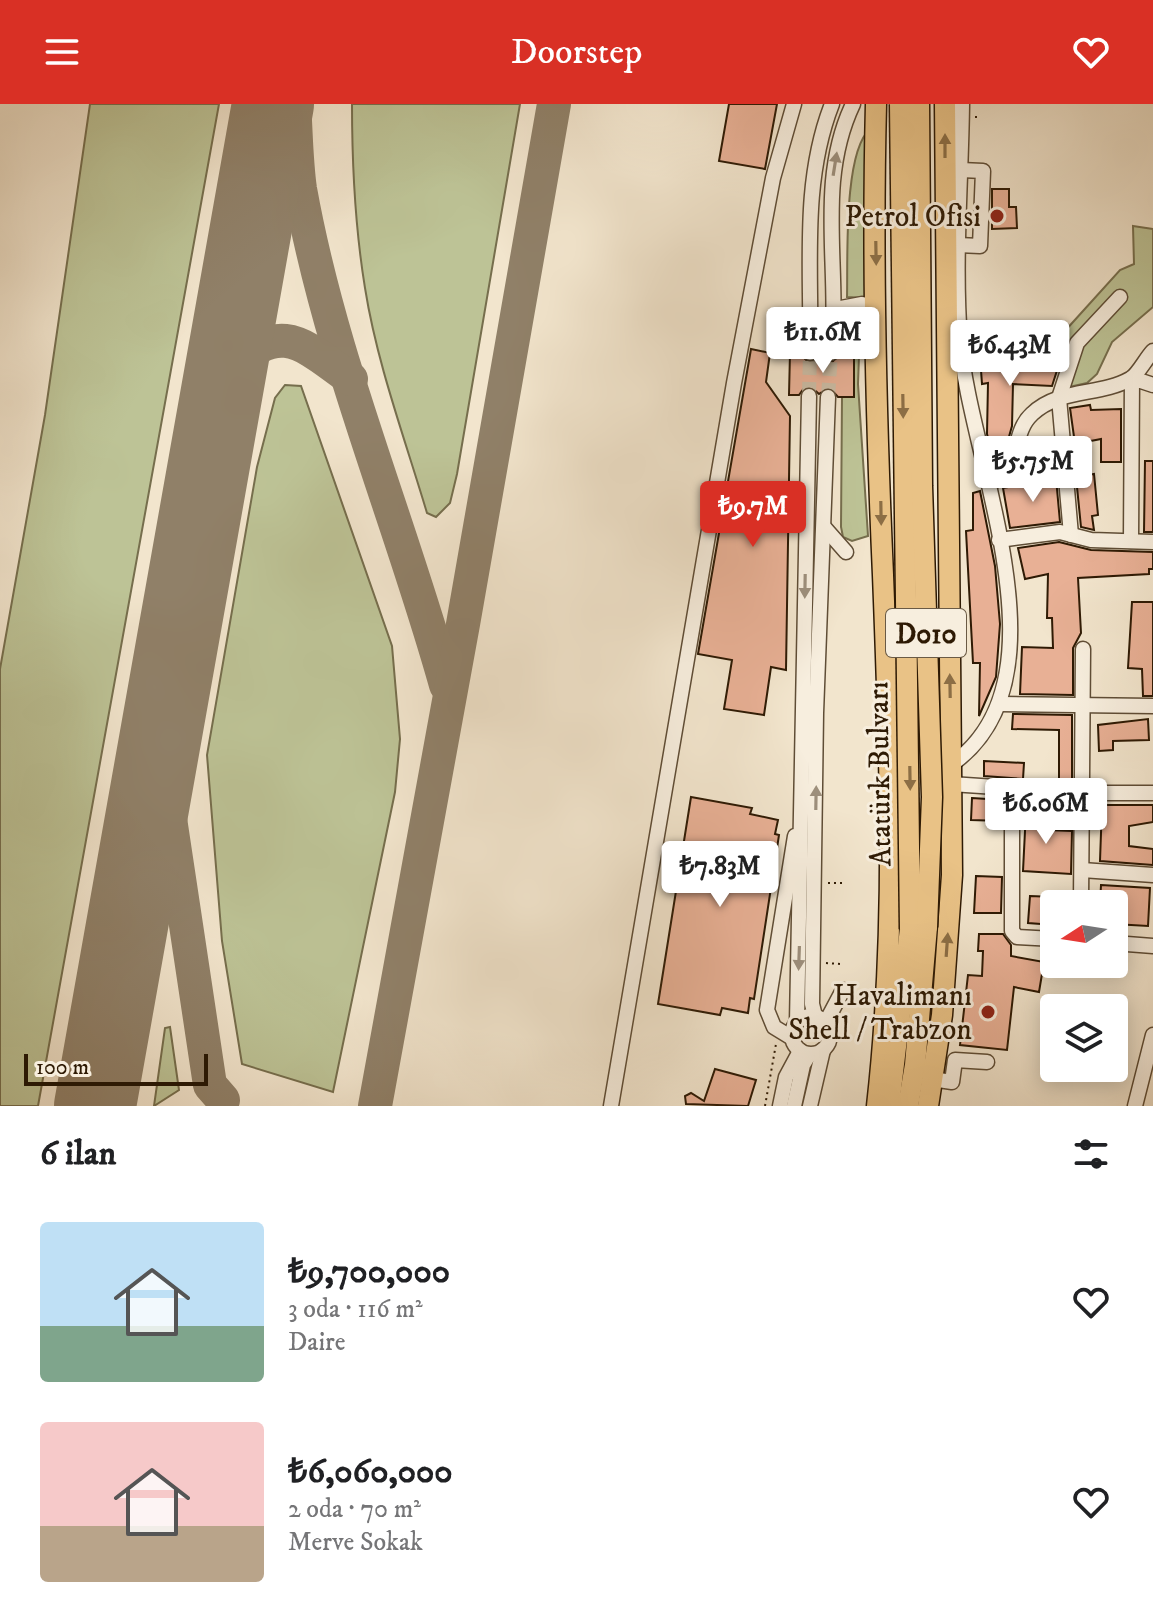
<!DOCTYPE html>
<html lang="tr">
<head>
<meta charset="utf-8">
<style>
	:root { --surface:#fff; --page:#f6f6f6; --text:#202124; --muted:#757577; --accent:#d93025 }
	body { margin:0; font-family:"IM FELL DW Pica",serif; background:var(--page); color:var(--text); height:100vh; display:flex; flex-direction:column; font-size:30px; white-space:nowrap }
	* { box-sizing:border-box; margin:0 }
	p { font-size:26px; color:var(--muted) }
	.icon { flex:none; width:44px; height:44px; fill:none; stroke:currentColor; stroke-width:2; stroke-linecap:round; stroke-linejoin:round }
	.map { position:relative; height:1002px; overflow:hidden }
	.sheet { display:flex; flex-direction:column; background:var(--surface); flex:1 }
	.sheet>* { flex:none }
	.needle { width:52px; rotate:258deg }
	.controls { position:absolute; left:1040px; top:786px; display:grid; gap:16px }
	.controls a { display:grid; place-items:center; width:88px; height:88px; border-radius:8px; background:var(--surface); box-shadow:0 4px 20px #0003; font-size:40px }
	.scale { position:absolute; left:24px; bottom:20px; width:184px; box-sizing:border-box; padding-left:8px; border:4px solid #2e1a04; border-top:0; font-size:22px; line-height:28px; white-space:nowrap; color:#2e1a04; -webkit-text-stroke:6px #f7eede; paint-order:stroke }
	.price { position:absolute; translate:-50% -68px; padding:0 18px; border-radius:8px; background:#fff; color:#222; font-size:26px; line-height:52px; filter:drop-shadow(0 2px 4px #0008) }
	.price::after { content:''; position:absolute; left:50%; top:48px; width:24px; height:18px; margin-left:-12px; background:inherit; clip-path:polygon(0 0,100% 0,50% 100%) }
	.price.active { background:var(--accent); color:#fff }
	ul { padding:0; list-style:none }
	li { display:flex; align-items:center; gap:24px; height:200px; padding:0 40px }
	li span { display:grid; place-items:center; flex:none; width:224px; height:160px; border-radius:8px; color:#555 }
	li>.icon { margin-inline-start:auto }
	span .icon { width:96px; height:96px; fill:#fffc; stroke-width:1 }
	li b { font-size:34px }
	h2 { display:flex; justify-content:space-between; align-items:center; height:96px; padding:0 40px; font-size:34px }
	header { display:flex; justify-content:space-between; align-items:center; height:104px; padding:0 40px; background:var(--accent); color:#fff; font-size:36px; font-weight:600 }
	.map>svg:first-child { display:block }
</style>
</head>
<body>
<header><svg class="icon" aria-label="menu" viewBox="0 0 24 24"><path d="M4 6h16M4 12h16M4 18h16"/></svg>Doorstep<svg class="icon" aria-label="heart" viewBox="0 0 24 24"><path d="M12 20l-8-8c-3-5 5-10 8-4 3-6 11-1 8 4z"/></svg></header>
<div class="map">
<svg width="1153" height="1002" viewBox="0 0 1153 1002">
	<rect width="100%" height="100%" fill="#f2e5cd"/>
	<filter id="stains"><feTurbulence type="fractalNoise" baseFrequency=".0025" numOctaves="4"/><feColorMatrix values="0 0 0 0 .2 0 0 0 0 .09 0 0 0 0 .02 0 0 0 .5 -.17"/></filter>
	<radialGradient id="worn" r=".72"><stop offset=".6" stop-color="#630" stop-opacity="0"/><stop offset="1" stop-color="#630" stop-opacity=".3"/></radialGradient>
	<g fill="#bdc396" stroke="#766e4d" stroke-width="2">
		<path d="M90,0H219L38,1002H0V565L45,311Z"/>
		<path d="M352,0H520L457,370L450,399L436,413L427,409C405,335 377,260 365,184C355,123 352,62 352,0Z"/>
		<path d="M870,25L866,194L847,193C848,158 843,48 870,25Z"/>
		<path d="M1133,122L1153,125V203L1112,238L1097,270L1087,279L1060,285L1064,228L1120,166L1134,160Z"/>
		<path d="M860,223L858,280L868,432L852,437L843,433L841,423L842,293H854V250L843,249L846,229Z"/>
		<path d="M285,281L301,282L392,542L400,635L395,688L333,988L242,960L222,837L207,651L257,363L275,294Z"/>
		<path d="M170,923L179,986L154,1002L165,924Z"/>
	</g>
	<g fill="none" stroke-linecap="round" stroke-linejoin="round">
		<g stroke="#908068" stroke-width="34">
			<path d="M294,0C296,28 296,57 300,85C330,253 400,416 446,581"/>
			<path d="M226,268C280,217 297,235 351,275"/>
			<path d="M160,648L210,981L223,996"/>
			<path d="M375,1002C437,668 497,335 554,0"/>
		</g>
		<path stroke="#908068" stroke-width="82" d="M95,1002L273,0"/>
	</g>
	<g fill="#e8b095" stroke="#2e1a04" stroke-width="2">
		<path d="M729,0H777L765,65L719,57Z"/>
		<path d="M992,85H1009V103H1016L1017,124L992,125Z"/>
		<path d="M1052,225L1064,228L1061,254L1052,282L1013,280L1012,322L1003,354L995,364L987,330L988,279L982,280L979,238L1001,236L1003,262L1055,266L1047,253Z"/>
		<path d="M751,245L770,249L766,278L790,312L786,566L771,563L764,611L724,605L732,556L698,550Z"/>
		<path d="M790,249H800L809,259L816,257L820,249L831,259L841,249H854V293H838L829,283L819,290L810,282L804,284L799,291H789Z"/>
		<path d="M1090,301L1091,306L1121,305V358H1101V335L1075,340L1070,304Z"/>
		<path d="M1033,341L1035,351L1054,348L1055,363L1019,365L1027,342Z"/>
		<path d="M1145,357H1153V428H1144Z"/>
		<path d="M1094,370L1098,411L1092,412L1094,426L1081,423L1076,373Z"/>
		<path d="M1056,374L1060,418L1010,424L1003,384Z"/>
		<path d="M980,387L995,462L1000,520L996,573L979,612L980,559H973L966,427L973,426V389Z"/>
		<path d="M1059,438L1091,446L1153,448V465H1149V470L1078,474L1081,529L1073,544V591L1020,590L1022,543L1053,544L1052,514H1047L1048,470L1025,475L1018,444Z"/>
		<path d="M1132,498H1153V592H1143L1142,565L1128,564Z"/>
		<path d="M1013,610L1072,611V676H1059V626L1012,625Z"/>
		<path d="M1148,615L1149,636L1113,637V646L1099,647L1098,621Z"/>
		<path d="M984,657L1024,659L1023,675L984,672Z"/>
		<path d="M691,693L752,704L750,710L778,716L775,730L779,731L754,895L750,894L748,909L722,904L720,911L658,900Z"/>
		<path d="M972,694L1002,696V717L971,716Z"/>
		<path d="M1102,701H1153V718L1129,722V742L1153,745V761L1100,757Z"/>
		<path d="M1026,707L1048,708V726L1072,727L1071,770L1023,767Z"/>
		<path d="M976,772L1002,773L1001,809H974Z"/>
		<path d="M1101,781L1150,784L1148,822L1114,820V800H1100Z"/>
		<path d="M1030,792L1054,793V821L1028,819Z"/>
		<path d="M979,830H1003L1011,841V852L1044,858L1039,888L1014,883L1007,946L960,941L968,871L982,872L983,847H978Z"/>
		<path d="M715,965L756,976L748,1002L686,1000L685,992L691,989L704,997Z"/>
	</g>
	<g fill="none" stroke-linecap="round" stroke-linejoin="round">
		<g stroke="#cbbca5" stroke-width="14" stroke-dasharray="14 7" stroke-linecap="butt">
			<path d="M809,292L810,249"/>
			<path d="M828,293L831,249"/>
		</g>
		<defs>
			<g id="minor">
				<path d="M958,141L980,142L983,67L961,66"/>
				<path d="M834,211L841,204L862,200L877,211"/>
				<path d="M810,249C812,165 801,79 832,0"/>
				<path d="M831,249C841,165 815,80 853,0"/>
				<path d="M989,379C1024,368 1009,331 1032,310C1059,284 1100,292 1130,275C1138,271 1146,254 1153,247"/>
				<path d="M824,423L846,448"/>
				<path d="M1071,431L1059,294L1077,239L1120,193"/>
				<path d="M999,436L1060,428L1091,436L1153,438"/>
				<path d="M1131,437L1132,274L1153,281"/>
				<path d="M1001,600L1153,602"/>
				<path d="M952,660C1073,575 969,356 960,236C954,158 961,79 962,0"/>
				<path d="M951,680L1084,689H1153"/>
				<path d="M1012,685V827L1017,833L1054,835"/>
				<path d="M1082,766L1153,771"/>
				<path d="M1081,800L1083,545"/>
				<path d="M1114,839L1153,842"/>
				<circle cx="811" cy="931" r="19"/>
				<path d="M815,912L812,900L816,609L828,293"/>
				<path d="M797,918L809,292"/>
				<path d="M826,918L843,886"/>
				<path d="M792,934L774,923L767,906L795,732"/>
				<path d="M932,975L952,978L955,956L987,958"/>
				<path d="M611,1002L734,279L773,74L794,0"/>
				<path d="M780,1002L786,973L800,947"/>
				<path d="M794,1002L803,961L809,951"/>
				<path d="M810,1002L823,946"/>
				<path d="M1135,1002L1153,931"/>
			</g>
			<g id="highway">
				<path d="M876,0C872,157 876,315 883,471C890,649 897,825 877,1002"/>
				<path d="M889,1002L910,825"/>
				<path d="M908,1002L915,961L927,823"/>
				<path d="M928,1002L942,911L952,771L945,0"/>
			</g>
		</defs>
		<use href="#minor" stroke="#5f4d36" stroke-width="17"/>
		<use href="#highway" stroke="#2e1a04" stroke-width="23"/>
		<g stroke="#2e1a04" stroke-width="2" stroke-dasharray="2 4" stroke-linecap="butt">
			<path d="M975,13H981"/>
			<path d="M828,779H843"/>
			<path d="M826,859L841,860"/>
			<path d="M765,1002L776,940"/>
		</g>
		<use href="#minor" stroke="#f7eede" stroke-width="14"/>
		<use href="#highway" stroke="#e9c286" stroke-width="20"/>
		<defs>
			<g id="highway-bridge">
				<path d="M900,0L910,825"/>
				<path d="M919,0L922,382L932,693L927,823"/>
			</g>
		</defs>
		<use href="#highway-bridge" stroke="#2e1a04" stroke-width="23" stroke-linecap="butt"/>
		<use href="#highway-bridge" stroke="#e9c286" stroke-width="20"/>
	</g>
	<defs><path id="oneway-solid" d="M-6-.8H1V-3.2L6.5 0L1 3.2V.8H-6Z" transform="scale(2)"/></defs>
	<g fill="#8c6e45">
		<use href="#oneway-solid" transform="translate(945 42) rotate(-90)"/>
		<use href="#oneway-solid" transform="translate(876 149) rotate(89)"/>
		<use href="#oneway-solid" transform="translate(903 302) rotate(89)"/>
		<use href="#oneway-solid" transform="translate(881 409) rotate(89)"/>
		<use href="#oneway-solid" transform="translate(950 582) rotate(-91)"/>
		<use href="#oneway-solid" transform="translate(910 674) rotate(89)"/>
		<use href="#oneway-solid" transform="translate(947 841) rotate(-86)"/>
	</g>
	<g fill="#9d8f7c">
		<use href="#oneway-solid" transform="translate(835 60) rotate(-81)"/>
		<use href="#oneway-solid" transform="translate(805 482) rotate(91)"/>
		<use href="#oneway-solid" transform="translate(816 694) rotate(-89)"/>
		<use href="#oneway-solid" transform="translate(799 854) rotate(92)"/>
	</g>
	<g fill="#8f2418" stroke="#f7eede" stroke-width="3">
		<circle cx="997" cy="112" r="8"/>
		<circle cx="988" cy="908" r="8"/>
	</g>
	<g text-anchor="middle" stroke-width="6" stroke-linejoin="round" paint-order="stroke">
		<rect fill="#f7eede" stroke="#6a5a45" stroke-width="2" x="886" y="505" width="80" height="48" rx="6"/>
		<g font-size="28" font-weight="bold" fill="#2e1a04">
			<text x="926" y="539">D010</text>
		</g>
		<g font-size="30" fill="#2e1a04" stroke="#f7eede" text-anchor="end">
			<text x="981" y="122">Petrol Ofisi</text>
			<text x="972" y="901">Havalimanı<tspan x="972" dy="34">Shell / Trabzon</tspan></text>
		</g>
		<g font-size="30" fill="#2e1a04" stroke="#f7eede">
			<text transform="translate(879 670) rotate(-91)" y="10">Atatürk Bulvarı</text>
		</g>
	</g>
	<rect width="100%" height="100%" filter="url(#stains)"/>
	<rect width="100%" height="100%" fill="url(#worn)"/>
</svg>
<div class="controls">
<a><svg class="needle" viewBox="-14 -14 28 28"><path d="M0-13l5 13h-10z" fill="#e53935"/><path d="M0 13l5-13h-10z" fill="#757577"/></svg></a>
<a><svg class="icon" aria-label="layers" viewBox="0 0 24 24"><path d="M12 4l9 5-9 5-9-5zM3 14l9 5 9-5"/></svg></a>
</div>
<div class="scale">100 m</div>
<b class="price" style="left:823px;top:271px">₺11.6M</b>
<b class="price" style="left:1010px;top:284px">₺6.43M</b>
<b class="price" style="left:1033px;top:400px">₺5.75M</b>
<b class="price active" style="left:753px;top:445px">₺9.7M</b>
<b class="price" style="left:1046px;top:742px">₺6.06M</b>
<b class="price" style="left:720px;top:805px">₺7.83M</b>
</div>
<section class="sheet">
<h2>6 ilan<svg class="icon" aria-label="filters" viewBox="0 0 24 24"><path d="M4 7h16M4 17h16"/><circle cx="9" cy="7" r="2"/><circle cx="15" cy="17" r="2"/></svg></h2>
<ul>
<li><span style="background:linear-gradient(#bfe0f5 65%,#7fa58c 0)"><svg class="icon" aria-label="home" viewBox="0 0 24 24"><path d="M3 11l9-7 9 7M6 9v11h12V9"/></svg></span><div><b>₺9,700,000</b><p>3 oda · 116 m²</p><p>Daire</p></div><svg class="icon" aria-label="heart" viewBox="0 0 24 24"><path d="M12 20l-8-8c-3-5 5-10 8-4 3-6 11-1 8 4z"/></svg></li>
<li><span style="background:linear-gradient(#f6c9c9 65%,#b9a48a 0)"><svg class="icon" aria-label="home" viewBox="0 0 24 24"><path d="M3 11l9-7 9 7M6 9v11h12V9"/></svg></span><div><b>₺6,060,000</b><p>2 oda · 70 m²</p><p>Merve Sokak</p></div><svg class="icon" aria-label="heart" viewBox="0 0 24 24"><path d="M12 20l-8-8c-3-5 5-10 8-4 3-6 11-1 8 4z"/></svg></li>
</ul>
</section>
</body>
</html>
